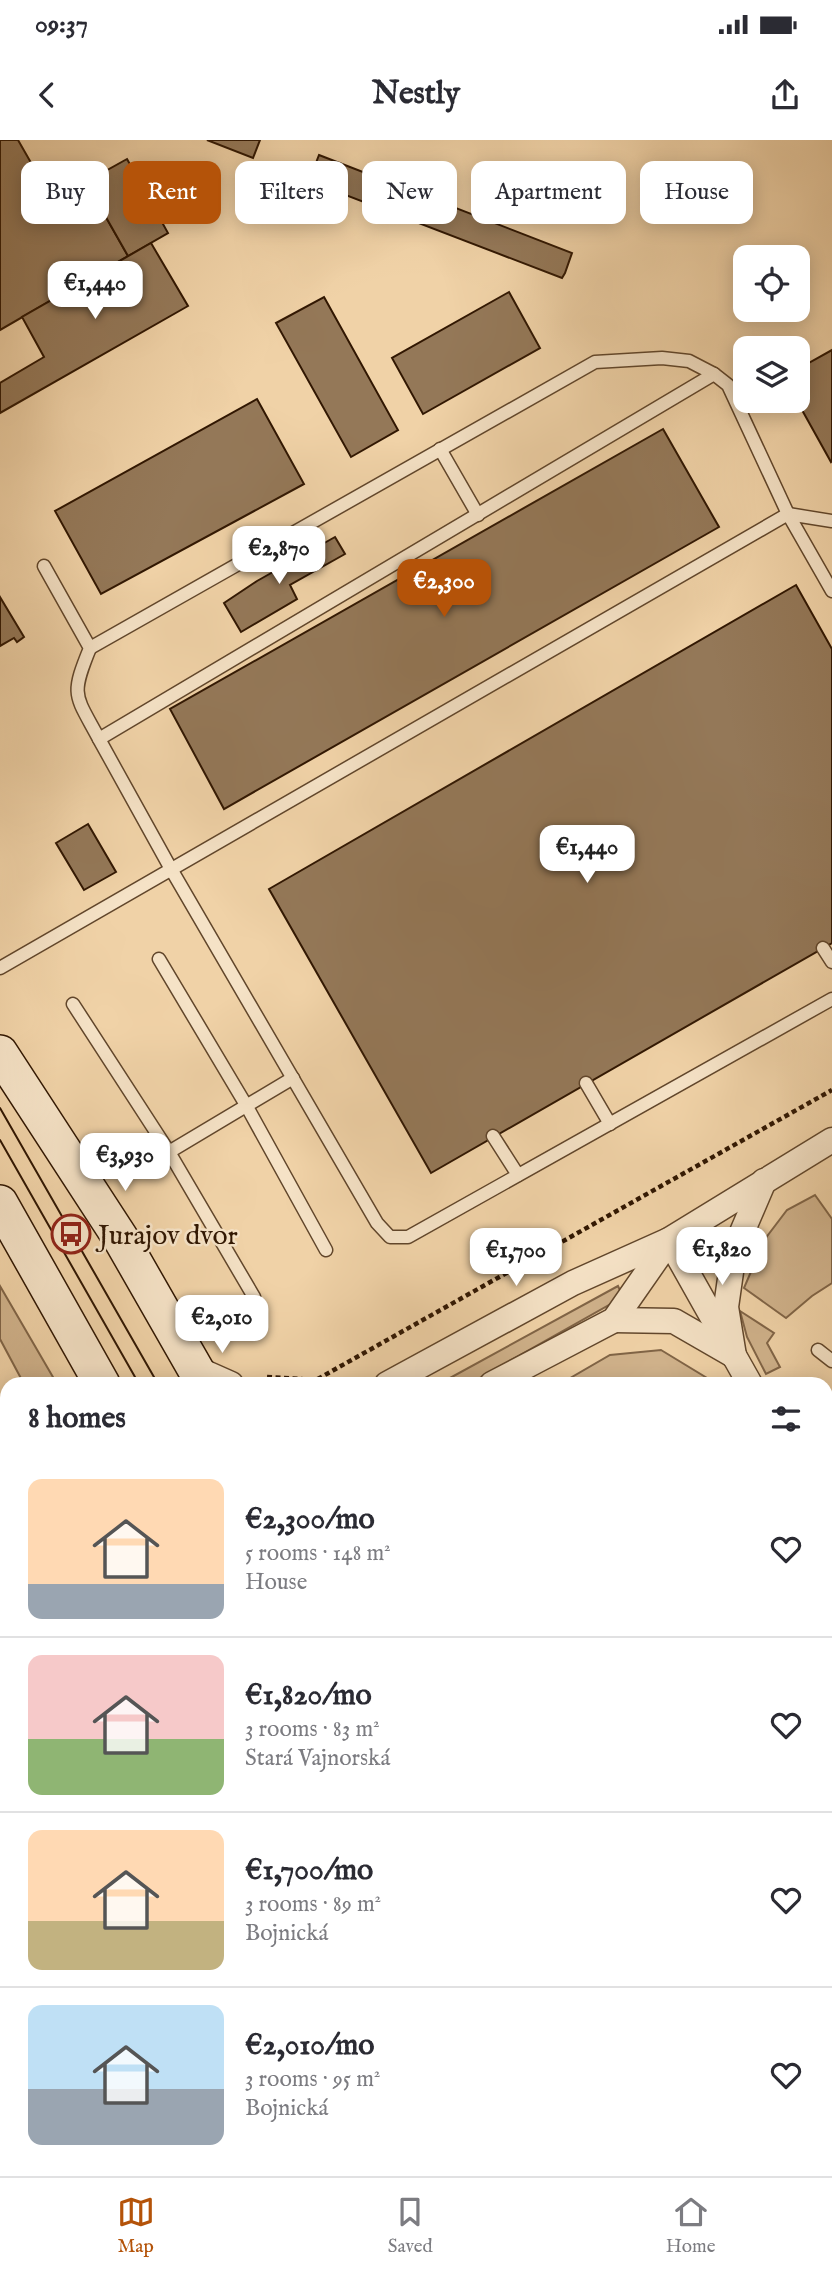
<!DOCTYPE html>
<html lang="en">
<head>
<meta charset="utf-8">
<style>
	:root { --surface:#fff; --page:#f2f2f3; --text:#2b2b33; --muted:#7c7c81; --line:#e1e1e2; --accent:#b45309 }
	body { margin:0; font-family:"IM FELL English",serif; background:var(--page); color:var(--text); height:100vh; display:flex; flex-direction:column; font-size:26px; white-space:nowrap }
	* { box-sizing:border-box; margin:0 }
	p { font-size:23px; color:var(--muted) }
	.icon { flex:none; width:38px; height:38px; fill:none; stroke:currentColor; stroke-width:2; stroke-linecap:round; stroke-linejoin:round }
	.map { position:relative; flex:1; overflow:hidden }
	.side { position:absolute; left:0px; top:1237px; width:833px; height:800px; display:flex; flex-direction:column; background:var(--surface); border-radius:21px 21px 0 0; box-shadow:0 4px 18px #0003 }
	.side>* { flex:none }
	.banner { position:absolute; left:21px; top:21px; width:791px; height:63px; display:flex; gap:14px }
	.fabs { position:absolute; left:733px; top:105px; display:grid; gap:14px }
	.fabs a { display:grid; place-items:center; width:77px; height:77px; border-radius:14px; background:var(--surface); box-shadow:0 4px 18px #0003; font-size:35px }
	.price { position:absolute; translate:-50% -60px; padding:0 16px; border-radius:14px; background:#fff; color:#222; font-size:23px; line-height:46px; filter:drop-shadow(0 2px 4px #0008) }
	.price::after { content:''; position:absolute; left:50%; top:42px; width:21px; height:16px; margin-left:-10px; background:inherit; clip-path:polygon(0 0,100% 0,50% 100%) }
	.price.active { background:var(--accent); color:#fff }
	ul { padding:0; list-style:none }
	li { display:flex; align-items:center; gap:21px; height:175px; padding:0 28px }
	li+li { border-top:2px solid var(--line) }
	li span { display:grid; place-items:center; flex:none; width:196px; height:140px; border-radius:14px; color:#555 }
	li>.icon { margin-inline-start:auto }
	span .icon { width:84px; height:84px; fill:#fffc; stroke-width:1 }
	li b { font-size:30px }
	h2 { display:flex; justify-content:space-between; align-items:center; height:84px; padding:0 28px; font-size:30px }
	.chip { padding:0 24px; border-radius:14px; background:var(--surface); box-shadow:0 4px 18px #0003; font-size:24px; line-height:63px }
	.chip.active { background:var(--accent); color:#fff }
	.status { display:flex; justify-content:space-between; align-items:center; height:49px; padding:0 35px; background:var(--surface); direction:ltr }
	.status svg { height:19px; fill:currentColor }
	header { display:flex; justify-content:space-between; align-items:center; height:91px; padding:0 28px; background:var(--surface); font-size:32px; font-weight:800 }
	.menu { display:flex; justify-content:space-around; align-items:center; height:98px; border-top:2px solid var(--line); background:var(--surface); font-size:19px; color:var(--muted) }
	.menu a { display:grid; justify-items:center; gap:4px }
	.menu .active { color:var(--accent) }
	.map>svg:first-child { display:block }
</style>
</head>
<body>
<div class="status"><b>09:37</b><svg viewBox="0 0 49 12"><path d="M0 12V9h3v3zM5 12V6h3v6zM10 12V3h3v9zM15 12V0h3v12zM26 1h20v11H26zM47 4h2v5h-2z"/></svg></div>
<header><svg class="icon" aria-label="back" viewBox="0 0 24 24"><path d="M15 5l-7 7 7 7"/></svg>Nestly<svg class="icon" aria-label="share" viewBox="0 0 24 24"><path d="M12 15V3M7 8l5-5 5 5M5 13v7h14v-7"/></svg></header>
<div class="map">
<svg width="832" height="2036" viewBox="0 0 832 2036">
	<rect width="100%" height="100%" fill="#f0d2a7"/>
	<filter id="stains"><feTurbulence type="fractalNoise" baseFrequency=".00286" numOctaves="4"/><feColorMatrix values="0 0 0 0 .2 0 0 0 0 .09 0 0 0 0 .02 0 0 0 .5 -.17"/></filter>
	<radialGradient id="worn" r=".72"><stop offset=".6" stop-color="#630" stop-opacity="0"/><stop offset="1" stop-color="#630" stop-opacity=".3"/></radialGradient>
	<g fill="#d0b28b" stroke="#806446" stroke-width="2">
		<path d="M815,1055L832,1079V1143L812,1156L786,1178L744,1148L765,1099L787,1070Z"/>
		<path d="M0,1146L57,1244H24L0,1199Z"/>
		<path d="M618,1146L623,1157L469,1244H439Z"/>
		<path d="M740,1171L774,1193L767,1203L780,1227L766,1234L747,1197Z"/>
		<path d="M661,1210L707,1238L712,1244H560L610,1215Z"/>
		<path d="M826,1422L832,1432V1887L826,1892Z"/>
	</g>
	<g fill="#947858" stroke="#311702" stroke-width="2">
		<path d="M0,0H18L54,63L87,44L128,116L0,190Z"/>
		<path d="M207,0H260L253,18Z"/>
		<path d="M319,15L572,113L565,133L562,138L309,41Z"/>
		<path d="M127,19L168,93L128,116L86,42Z"/>
		<path d="M151,103L188,166L0,273V243L44,217L22,177Z"/>
		<path d="M509,152L540,208L423,274L392,218Z"/>
		<path d="M324,157L398,290L351,317L276,183Z"/>
		<path d="M832,210V321L831,322L797,261L798,229Z"/>
		<path d="M257,259L304,344L101,454L55,371Z"/>
		<path d="M663,289L719,387L224,669L170,569Z"/>
		<path d="M335,397L345,414L290,445L297,459L241,492L224,463L257,441Z"/>
		<path d="M796,445L832,509V803L431,1033L269,749Z"/>
		<path d="M0,457L24,497L17,502L14,498L0,506Z"/>
		<path d="M88,684L116,732L84,750L56,703Z"/>
		<path d="M7,1955V2022L0,2010V1958Z"/>
		<path d="M7,2023V2030H33L36,2036H0V2027Z"/>
		<path d="M234,2030H320L323,2036H238Z"/>
		<path d="M377,2030H456L457,2036H374L372,2033Z"/>
	</g>
	<g fill="none" stroke-linecap="round" stroke-linejoin="round">
		<defs>
			<g id="service">
				<path d="M440,309L478,375"/>
				<path d="M44,426L90,508C70,557 75,554 99,599"/>
				<path d="M832,451L788,374L728,245L714,234L99,599L171,729L377,1083L390,1097H408L832,859"/>
				<path d="M90,508L595,222L662,218L689,221L714,234"/>
				<path d="M823,808L832,822"/>
				<path d="M159,819L246,965L326,1110"/>
				<path d="M0,828L788,374L832,381"/>
				<path d="M73,864L169,1012L254,1157"/>
				<path d="M586,943L610,984"/>
				<path d="M493,996L518,1035"/>
				<path d="M169,1012L293,938"/>
				<path d="M818,1210L832,1221"/>
				<path d="M323,2036L332,2030"/>
			</g>
			<g id="minor">
				<path d="M669,1100L750,1244"/>
				<path d="M614,1180L674,1181L733,1215"/>
				<path d="M734,1216L726,1167L734,1111L764,1041"/>
				<path d="M195,1228L231,1244"/>
				<path d="M387,1244L573,1143L669,1100L832,1000"/>
				<path d="M492,1244L614,1180L669,1101"/>
				<path d="M826,1378L832,1389"/>
			</g>
			<g id="secondary">
				<path d="M0,913L121,1099L204,1244"/>
				<path d="M0,1063L102,1244"/>
				<path d="M0,1441L7,1437"/>
				<path d="M0,1490L7,1486"/>
				<path d="M578,2030L582,2036"/>
				<path d="M658,2030L661,2036"/>
			</g>
		</defs>
		<use href="#service" stroke="#61462b" stroke-width="15"/>
		<use href="#minor" stroke="#61462b" stroke-width="27"/>
		<use href="#secondary" stroke="#311702" stroke-width="38"/>
		<g stroke="#311702" stroke-width="4.5" stroke-dasharray="5 3.5" stroke-linecap="butt">
			<path d="M267,1237L316,1240L832,950"/>
			<path d="M826,1325L832,1335"/>
			<path d="M826,1656H832"/>
			<path d="M826,1686L832,1688"/>
			<path d="M0,1813L2,1817L0,1821"/>
			<path d="M0,1865L7,1873"/>
		</g>
		<use href="#service" stroke="#f5e2c6" stroke-width="12"/>
		<use href="#minor" stroke="#f5e2c6" stroke-width="24"/>
		<use href="#secondary" stroke="#f5e2c6" stroke-width="35"/>
		<g stroke="#311702" stroke-width="2">
			<path d="M0,968L158,1244"/>
			<path d="M0,1000L139,1244"/>
			<path d="M606,2030L609,2036"/>
			<path d="M625,2030L628,2036"/>
		</g>
	</g>
	<defs>
		<symbol id="bus-ring" viewBox="-11 -11 22 22"><circle r="9.5" fill="#f5e2c6" stroke="#8f2418" stroke-width="1.5"/><path d="M-5-6H5V4H4V6H2V4H-2V6H-4V4H-5ZM-3.5-4V0h7V-4ZM-3.5 1.2v1.5H-2V1.2ZM2 1.2v1.5H3.5V1.2Z" fill="#8f2418"/></symbol>
	</defs>
	<g fill-rule="evenodd">
		<use href="#bus-ring" x="49" y="1072" width="44" height="44"/>
	</g>
	<g text-anchor="middle" stroke-width="5" stroke-linejoin="round" paint-order="stroke">
		<g font-size="28" fill="#311702" stroke="#f5e2c6" text-anchor="start">
			<text x="98" y="1104">Jurajov dvor</text>
		</g>
	</g>
	<rect width="100%" height="100%" filter="url(#stains)"/>
	<rect width="100%" height="100%" fill="url(#worn)"/>
</svg>
<div class="fabs">
<a><svg class="icon" aria-label="locate" viewBox="0 0 24 24"><circle cx="12" cy="12" r="6"/><path d="M12 2v4M12 18v4M2 12h4M18 12h4"/></svg></a>
<a><svg class="icon" aria-label="layers" viewBox="0 0 24 24"><path d="M12 4l9 5-9 5-9-5zM3 14l9 5 9-5"/></svg></a>
</div>
<b class="price" style="left:95px;top:181px">€1,440</b>
<b class="price" style="left:279px;top:446px">€2,870</b>
<b class="price active" style="left:444px;top:479px">€2,300</b>
<b class="price" style="left:587px;top:745px">€1,440</b>
<b class="price" style="left:125px;top:1053px">€3,930</b>
<b class="price" style="left:722px;top:1147px">€1,820</b>
<b class="price" style="left:516px;top:1148px">€1,700</b>
<b class="price" style="left:222px;top:1215px">€2,010</b>
<div class="banner">
<a class="chip">Buy</a>
<a class="chip active">Rent</a>
<a class="chip">Filters</a>
<a class="chip">New</a>
<a class="chip">Apartment</a>
<a class="chip">House</a>
</div>
<section class="side">
<h2>8 homes<svg class="icon" aria-label="filters" viewBox="0 0 24 24"><path d="M4 7h16M4 17h16"/><circle cx="9" cy="7" r="2"/><circle cx="15" cy="17" r="2"/></svg></h2>
<ul>
<li><span style="background:linear-gradient(#ffd9b3 75%,#9aa5b1 0)"><svg class="icon" aria-label="home" viewBox="0 0 24 24"><path d="M3 11l9-7 9 7M6 9v11h12V9"/></svg></span><div><b>€2,300/mo</b><p>5 rooms · 148 m²</p><p>House</p></div><svg class="icon" aria-label="heart" viewBox="0 0 24 24"><path d="M12 20l-8-8c-3-5 5-10 8-4 3-6 11-1 8 4z"/></svg></li>
<li><span style="background:linear-gradient(#f6c9c9 60%,#8fb573 0)"><svg class="icon" aria-label="home" viewBox="0 0 24 24"><path d="M3 11l9-7 9 7M6 9v11h12V9"/></svg></span><div><b>€1,820/mo</b><p>3 rooms · 83 m²</p><p>Stará Vajnorská</p></div><svg class="icon" aria-label="heart" viewBox="0 0 24 24"><path d="M12 20l-8-8c-3-5 5-10 8-4 3-6 11-1 8 4z"/></svg></li>
<li><span style="background:linear-gradient(#ffd9b3 65%,#c2b280 0)"><svg class="icon" aria-label="home" viewBox="0 0 24 24"><path d="M3 11l9-7 9 7M6 9v11h12V9"/></svg></span><div><b>€1,700/mo</b><p>3 rooms · 89 m²</p><p>Bojnická</p></div><svg class="icon" aria-label="heart" viewBox="0 0 24 24"><path d="M12 20l-8-8c-3-5 5-10 8-4 3-6 11-1 8 4z"/></svg></li>
<li><span style="background:linear-gradient(#bfe0f5 60%,#9aa5b1 0)"><svg class="icon" aria-label="home" viewBox="0 0 24 24"><path d="M3 11l9-7 9 7M6 9v11h12V9"/></svg></span><div><b>€2,010/mo</b><p>3 rooms · 95 m²</p><p>Bojnická</p></div><svg class="icon" aria-label="heart" viewBox="0 0 24 24"><path d="M12 20l-8-8c-3-5 5-10 8-4 3-6 11-1 8 4z"/></svg></li>
</ul>
</section>
</div>
<nav class="menu">
<a class="active"><svg class="icon" aria-label="map" viewBox="0 0 24 24"><path d="M3 6l6-2 6 2 6-2v14l-6 2-6-2-6 2zM9 4v14M15 6v14"/></svg>Map</a>
<a><svg class="icon" aria-label="saved" viewBox="0 0 24 24"><path d="M7 4h10v16l-5-4-5 4z"/></svg>Saved</a>
<a><svg class="icon" aria-label="home" viewBox="0 0 24 24"><path d="M3 11l9-7 9 7M6 9v11h12V9"/></svg>Home</a>
</nav>
</body>
</html>
